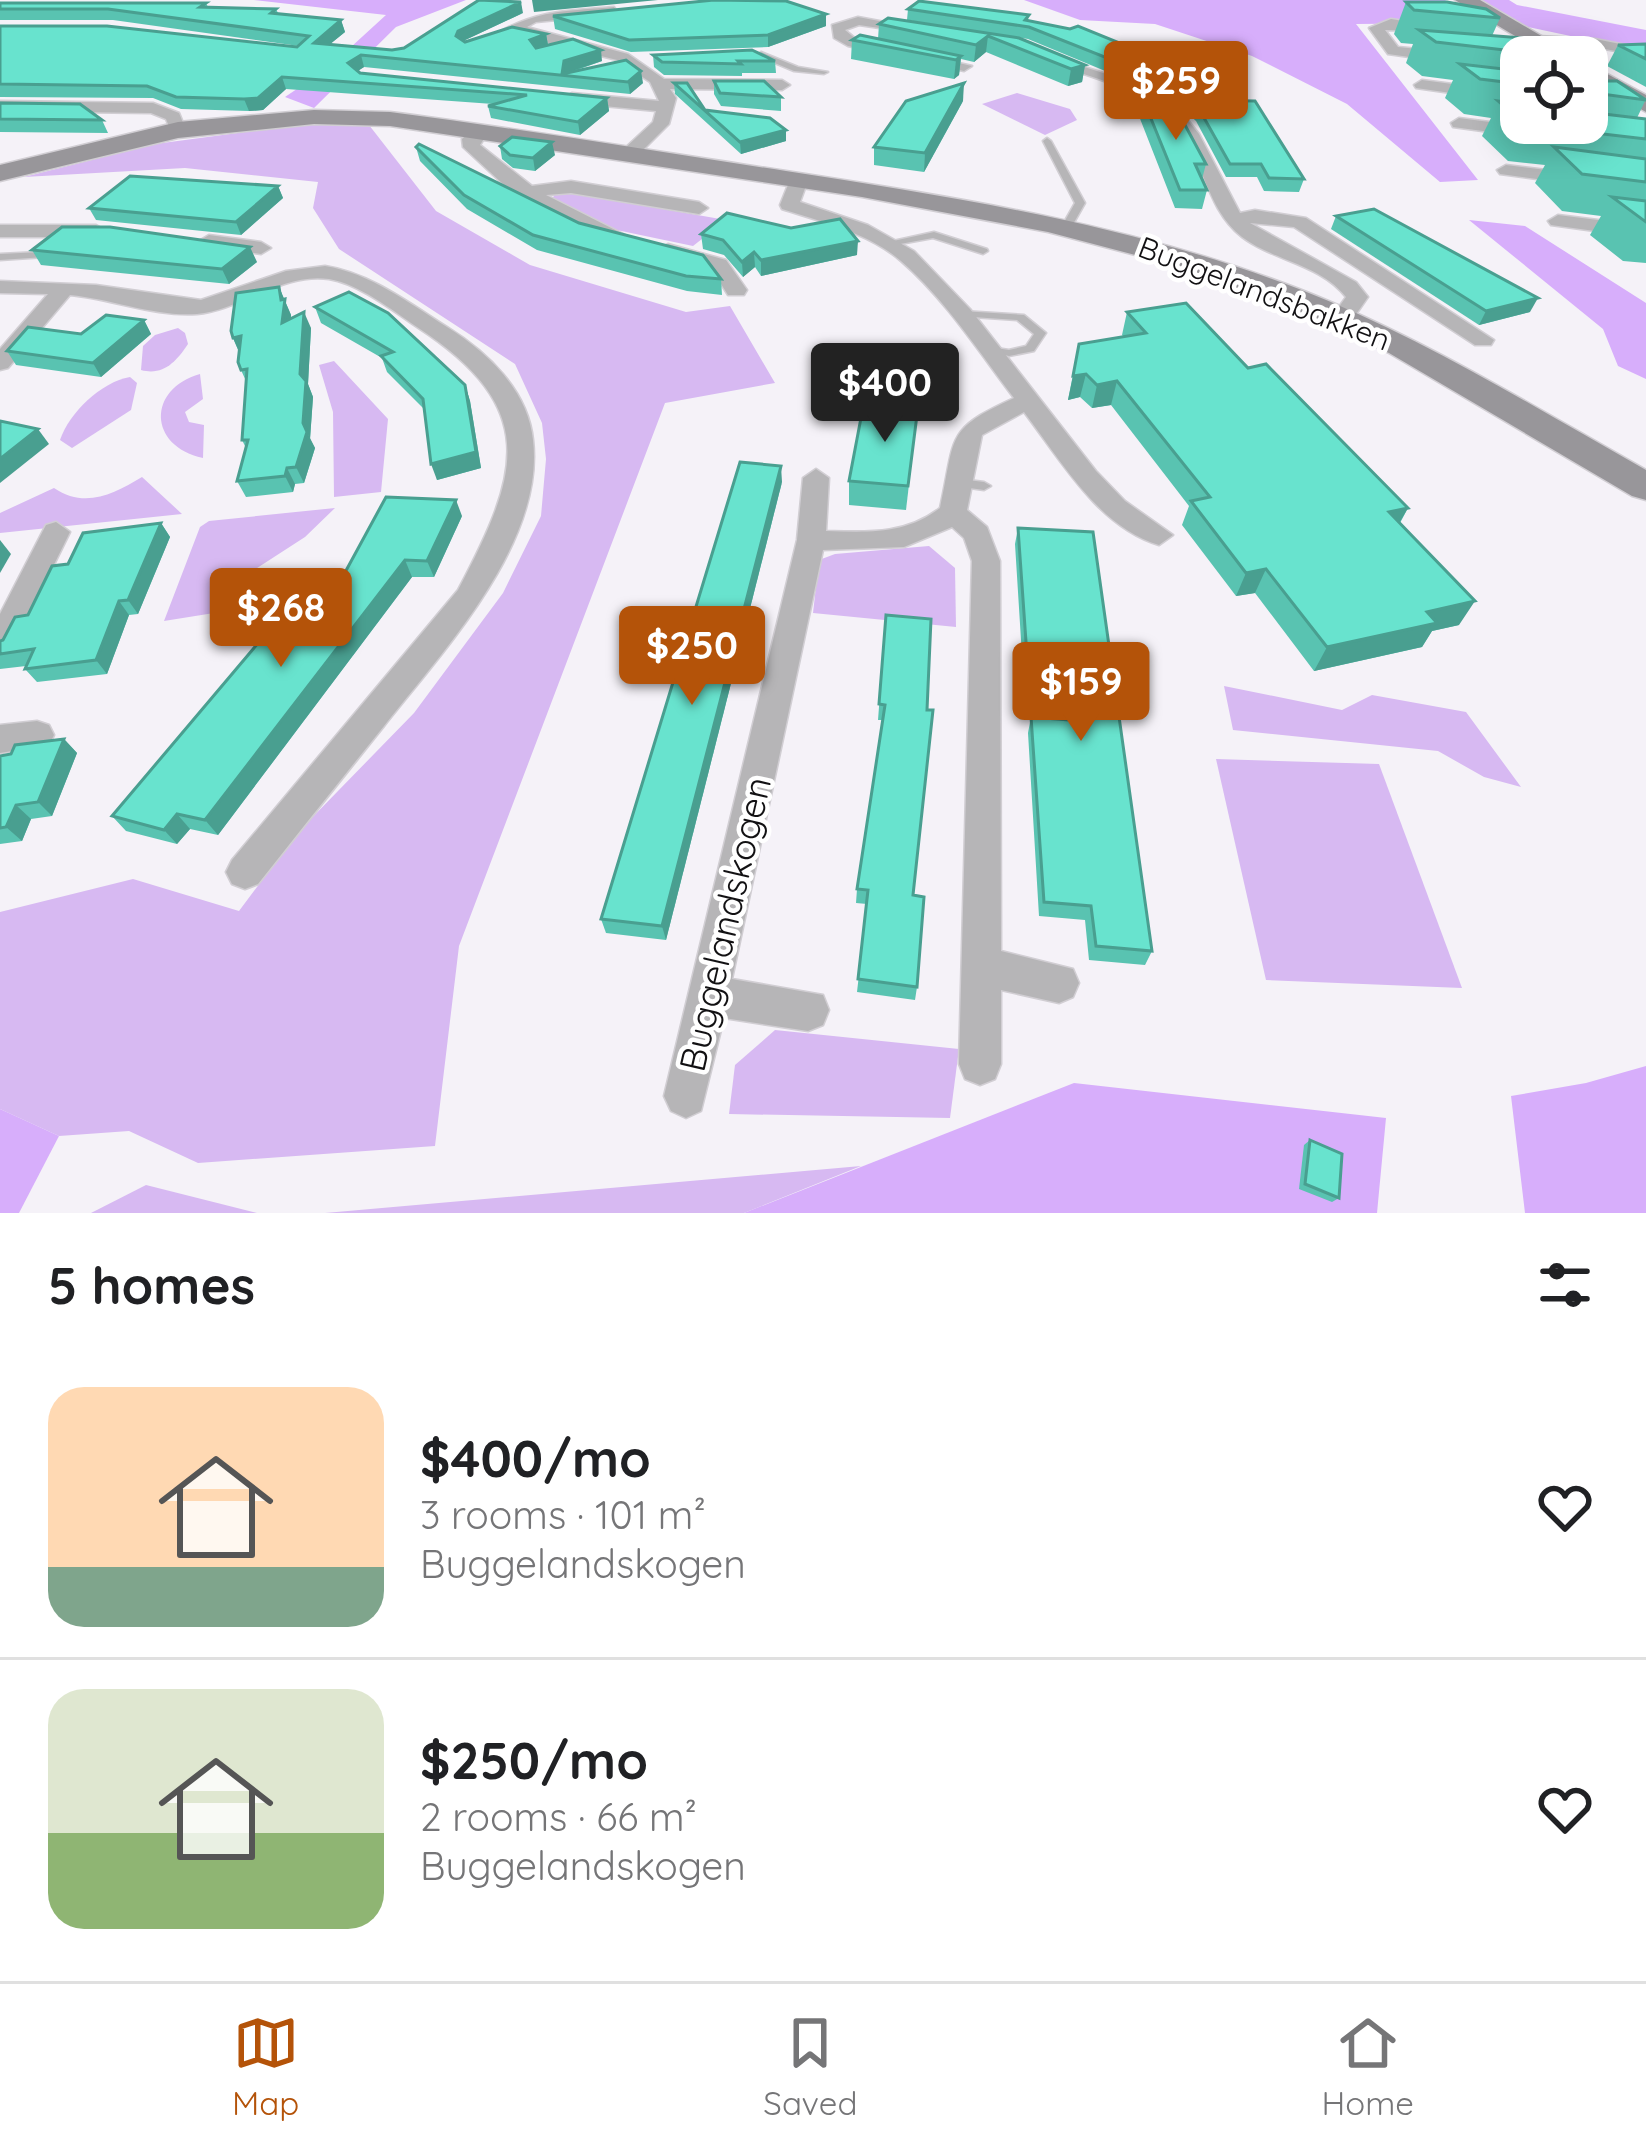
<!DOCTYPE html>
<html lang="en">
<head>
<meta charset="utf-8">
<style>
	:root { --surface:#fff; --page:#f2f2f2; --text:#202124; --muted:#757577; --line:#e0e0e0; --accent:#b45309 }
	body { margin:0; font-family:Quicksand,sans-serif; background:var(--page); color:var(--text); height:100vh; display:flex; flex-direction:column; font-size:45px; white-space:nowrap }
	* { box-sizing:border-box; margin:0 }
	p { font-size:39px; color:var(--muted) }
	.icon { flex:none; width:66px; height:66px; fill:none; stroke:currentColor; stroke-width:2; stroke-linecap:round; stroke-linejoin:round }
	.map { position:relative; height:1213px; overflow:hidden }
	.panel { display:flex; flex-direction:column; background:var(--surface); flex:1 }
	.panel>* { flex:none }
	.controls { position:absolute; left:1500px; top:36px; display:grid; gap:24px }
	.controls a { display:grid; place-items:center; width:108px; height:108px; border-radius:24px; background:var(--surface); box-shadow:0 6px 30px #0003; font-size:60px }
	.price { position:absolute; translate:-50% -102px; padding:0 27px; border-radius:12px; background:var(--accent); color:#fff; font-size:39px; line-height:78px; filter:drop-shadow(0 3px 6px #0008) }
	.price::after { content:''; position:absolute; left:50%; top:72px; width:36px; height:27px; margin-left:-18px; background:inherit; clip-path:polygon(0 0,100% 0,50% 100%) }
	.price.on { background:#222; color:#fff }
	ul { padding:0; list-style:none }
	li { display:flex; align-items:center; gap:36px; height:300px; padding:0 48px }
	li+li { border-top:3px solid var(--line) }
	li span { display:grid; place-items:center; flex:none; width:336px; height:240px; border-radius:36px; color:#555 }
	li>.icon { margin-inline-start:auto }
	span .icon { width:144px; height:144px; fill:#fffc; stroke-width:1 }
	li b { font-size:51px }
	h2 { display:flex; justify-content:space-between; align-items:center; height:144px; padding:0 48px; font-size:51px }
	.menu { display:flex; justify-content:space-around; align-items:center; height:168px; border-top:3px solid var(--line); background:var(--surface); font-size:33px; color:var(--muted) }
	.menu a { display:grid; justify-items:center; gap:6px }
	.menu .on { color:var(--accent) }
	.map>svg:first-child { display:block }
</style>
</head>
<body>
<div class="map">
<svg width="1646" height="1213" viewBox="0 0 1646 1213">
	<rect width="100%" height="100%" fill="#f5f2f8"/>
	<g fill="#d7b9f2">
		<path d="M1017,93L1070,109L1077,120L1045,135L982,104Z"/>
		<path d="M296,125H369L436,211L530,265L686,312L730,306L775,383L665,403L459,946L435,1146L198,1163L129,1131L59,1136L0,1109V912L133,879L239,911L299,831L414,713L503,593L541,516L546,459L542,423L515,364L339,249L313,208L318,182L185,168L24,177L155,144Z"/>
		<path d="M566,192L726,220L693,246L607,228L552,201L554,195Z"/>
		<path d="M178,328L185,333L188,344C176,362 163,376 141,370L143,346L155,335Z"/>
		<path d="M334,361L388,419L381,492L334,497L333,412L319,365Z"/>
		<path d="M200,374L203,399L185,412L189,422L204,425L203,458C148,446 147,389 200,374Z"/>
		<path d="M130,377L137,383L131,410L72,448L60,440C69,413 101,382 130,377Z"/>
		<path d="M142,477L182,514L0,533V513L54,488C85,509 114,494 142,477Z"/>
		<path d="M335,508L305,537L240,579L214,613L164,621L200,527L209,521Z"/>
		<path d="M929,546L955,568L956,627L813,613L819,560L835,554Z"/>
		<path d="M1224,686L1342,710L1372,695L1466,712L1521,787L1484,777L1438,751L1233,730Z"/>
		<path d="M1216,759L1379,764L1462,988L1266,980Z"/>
		<path d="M775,1030L959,1049L950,1118L729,1114L735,1065Z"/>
		<path d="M861,1166L744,1213H325Z"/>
		<path d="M146,1185L257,1213H91Z"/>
	</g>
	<g fill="#d7aefb">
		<path d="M254,0H466L396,27L314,108L285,97L328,68L386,15Z"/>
		<path d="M1024,0H1445L1477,23L1356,24L1478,180L1440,182L1347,104L1252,56L1155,24L1080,20Z"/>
		<path d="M1477,0H1509L1517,5L1646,30V52L1528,27Z"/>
		<path d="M1469,220L1525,226L1646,303V379L1618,366L1603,329Z"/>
		<path d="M1646,1066V1213H1525L1511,1096L1586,1083Z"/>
		<path d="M1074,1083L1386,1118L1377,1213H744Z"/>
		<path d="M0,1109L59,1136L19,1213H0Z"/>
	</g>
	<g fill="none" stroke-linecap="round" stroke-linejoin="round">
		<defs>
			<g id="lane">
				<path d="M761,52L798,67L828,72L824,74L794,71L758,56Z"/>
				<path d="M1047,138L1051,141L1085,203L1072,226L1067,229L1062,226L1075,203L1043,141Z"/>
				<path d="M934,232L987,249L988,251L983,254L933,238L889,246L884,243Z"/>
				<path d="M41,252L46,255L45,257L0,260V254Z"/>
				<path d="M962,311L1024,315L1046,333L1034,351L1009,356L983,350V346L1009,350L1026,346L1034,334L1017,320L958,316L957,314Z"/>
				<path d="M960,479L984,482L991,486L984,490L955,486L953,483L955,480Z"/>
			</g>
			<g id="street">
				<path d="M614,7L619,14L536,22L527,27L628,54L664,79L782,80L790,85L782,90L670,89L676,98L669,124L636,157H624V149L653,122L656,111L572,103L564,98L572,93L659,101L650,82L617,60L501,31C540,10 568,11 614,7Z"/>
				<path d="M858,17L927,30L920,34L859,25L845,30L857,40L972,66L964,71L848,46L834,38L832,25Z"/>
				<path d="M1391,19L1442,27L1435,31L1385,30L1398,47L1521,59V67L1495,69L1388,54L1369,28Z"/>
				<path d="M1537,36L1595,39L1646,49V57L1595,47L1532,43Z"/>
				<path d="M1044,54L1125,80L1177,107L1199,134L1240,213L1255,210L1306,218L1494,340L1491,345H1475L1294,227L1250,223L1356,282L1368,297L1350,323H1334L1331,318L1346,297C1320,264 1274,261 1242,237C1206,209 1204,160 1177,125C1147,88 1086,77 1044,60Z"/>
				<path d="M1422,80L1521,93V103L1416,88L1414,85Z"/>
				<path d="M0,101L153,103L179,113L186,130L172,134L166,119L151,113L0,111Z"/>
				<path d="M1459,118L1527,127L1535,132L1527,137L1453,127L1451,123Z"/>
				<path d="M475,127L489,131L480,145L532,186L571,181L699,202L708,208L699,214L571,193L546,195L631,238L614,242L516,196L463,147L462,139Z"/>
				<path d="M1506,165L1646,182V194L1500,174L1497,170Z"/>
				<path d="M799,175L808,180L800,202L868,225L914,251L970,309L1096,471L1125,501L1173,535L1159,545C1098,527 1060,459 1024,412L982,435L967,510L987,527L1000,561L1001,951L1073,969L1079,983L1073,997L1059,1003L1001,990V1064L995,1079L980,1085L965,1079L959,1064L972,561L964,538L952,527L904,547L823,550L732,979L823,995L829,1010L823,1025L808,1031L724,1018L701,1111L686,1118L671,1111L664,1096L797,540L803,478L816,469L829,478L826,531C868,532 905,535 940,508C956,436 944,430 1014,398C979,352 945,299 901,261C869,233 822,222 782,209L780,205L790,180Z"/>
				<path d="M1558,215L1646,226V238L1551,225L1548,221Z"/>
				<path d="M0,225H96L106,231L96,237H0Z"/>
				<path d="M209,235L261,242L271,248L261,254L202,245L199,241Z"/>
				<path d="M668,244L726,260L747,290L744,295H728L711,268L661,254L658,250Z"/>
				<path d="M325,266C370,273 409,303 447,327C487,352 528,390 533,440C545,543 443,651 384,726C342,778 300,831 258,884L245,889L232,884L226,872L232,860L458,590C520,473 541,408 417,327C392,310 359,284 329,279C283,272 241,310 197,314C155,317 112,299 70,295L8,368L0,370V349L48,294L0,293V281L96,285L201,300L286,271Z"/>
				<path d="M56,522L70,532L11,652L0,656V614L46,525Z"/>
				<path d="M37,721L49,725L54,735L49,745L0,753V725Z"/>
			</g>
			<g id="secondary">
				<path d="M1455,0H1480L1577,57H1550Z"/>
				<path d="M1587,63L1646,95V112L1587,80Z"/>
				<path d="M314,110L390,112C522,129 654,151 786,171C960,198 1134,225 1299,289C1422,337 1532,406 1646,470V500L1632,496L1389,353L1275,302L1158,261L1048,232L862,197L390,126L314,124L178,138L0,181V165L178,122Z"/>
			</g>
		</defs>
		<use href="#lane" stroke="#d1ced3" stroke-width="3"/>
		<use href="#street" stroke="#d1ced3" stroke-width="3"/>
		<use href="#secondary" stroke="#d1ced3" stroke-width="3"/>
		<use href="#lane" fill="#b6b5b7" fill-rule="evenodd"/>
		<use href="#street" fill="#b6b5b7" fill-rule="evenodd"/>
		<use href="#secondary" fill="#98969a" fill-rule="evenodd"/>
	</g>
	<g fill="#59c3b1">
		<path d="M1406,2L1500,18L1492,36L1563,57H1521V123H1587V73L1599,81L1646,99L1637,118L1646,119V263L1623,261L1590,235L1601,216L1562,211L1535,183L1545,165L1508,161L1482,136L1491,118L1464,114L1445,98L1453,80L1422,76L1406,63L1413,44L1401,43L1394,34Z"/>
		<path d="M0,3H206L208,7L276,9L278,13L341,20L345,32L330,44L392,50L404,48L523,13L463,41L546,34L548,45L602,61L566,74L643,83L630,94L364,67L357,71L360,73L607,98L609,111L580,135L491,118L488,106L493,104L286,89L263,110L249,111L181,109L153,98L0,97V26L299,46L113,20H0Z"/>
		<path d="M908,9L1029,15L1028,20L1070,29L1195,88L1169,97L1125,79L1121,69L1110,73L1028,39L907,20Z"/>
		<path d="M553,16L826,26L768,47L631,52L555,29Z"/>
		<path d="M879,24L1019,38L1085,65L1082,82L1068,86L986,52L974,62L961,59L959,75L954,79L851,59L852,40L878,39Z"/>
		<path d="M1646,44V87L1607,66L1618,45Z"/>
		<path d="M653,55L775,61L776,73H742V76L664,75L654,67Z"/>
		<path d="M714,81L781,97V111L721,106L714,94Z"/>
		<path d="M674,83L705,110L786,141L741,154L675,94Z"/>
		<path d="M1141,94L1206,164L1202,179L1207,190L1202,209L1175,208L1137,111Z"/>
		<path d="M1189,100L1304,179L1299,192L1264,191L1257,177H1226L1196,121L1186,112Z"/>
		<path d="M963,101L924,172L874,165V147Z"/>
		<path d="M0,103L102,120L108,133L0,132Z"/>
		<path d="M500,146L555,155L535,171L513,168L502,159Z"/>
		<path d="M416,147L579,223L721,279L722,295L687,291L537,250L467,209L420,161Z"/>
		<path d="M278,186L283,198L241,235L96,220L89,208Z"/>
		<path d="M1336,216L1530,312L1479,325L1331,229Z"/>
		<path d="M701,234L857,255L761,276L755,267L743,277L724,255L703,249Z"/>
		<path d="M32,250L257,262L229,284L41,265Z"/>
		<path d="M279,287L291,315V319L311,328L308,384L313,397L310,439L315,448L304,483L295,484L293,492L246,497L237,481L246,448L242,440L246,381L241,370L239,352L233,338Z"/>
		<path d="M315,307L465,385L470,401L481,468L437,480L425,410L387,372L382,358L321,323Z"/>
		<path d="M1127,312L1248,368L1408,508L1400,523L1459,625L1432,631L1422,647L1314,671L1255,593L1236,596L1182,525L1189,506L1111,405L1092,408L1080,397L1068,400L1079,344L1124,337L1122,335Z"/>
		<path d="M144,320L151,334L101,377L16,365L7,351Z"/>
		<path d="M918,407L906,510L849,505V481Z"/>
		<path d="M782,482L666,940L606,933L601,919Z"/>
		<path d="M462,516L434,577H412L218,835L190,829L177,844L126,831L112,816L336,589Z"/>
		<path d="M161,523L170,537L138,614L129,615L107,674L37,682L25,669L26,666L0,669V641L28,615L68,564Z"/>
		<path d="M1018,528L1093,532L1152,951L1145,965L1089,960L1085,920L1039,916L1028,733L1031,717L1065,720L1061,675L1023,672L1015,544Z"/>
		<path d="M886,615L913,895L917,987L915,1000L857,992L867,904L856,903L857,889L883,720H878Z"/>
		<path d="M64,739L77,753L52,816L31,819L22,841L0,844V756Z"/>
		<path d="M1310,1140L1339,1198L1332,1202L1299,1189L1304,1145Z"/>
	</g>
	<g fill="#499f90">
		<path d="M532,0H658L534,12Z"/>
		<path d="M521,2L523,13L461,42L456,36L458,31Z"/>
		<path d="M826,14V26L768,47V35Z"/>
		<path d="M341,20L345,32L318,54L314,43Z"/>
		<path d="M546,34L548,45L532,52L530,40Z"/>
		<path d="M988,36L986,52L974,62L976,45Z"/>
		<path d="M601,50L602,61L566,73L565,75L562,74L564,61Z"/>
		<path d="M361,55L364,67L352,75L348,63Z"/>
		<path d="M961,56L959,75L954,79L956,60Z"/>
		<path d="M1124,57L1121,69L1110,73L1112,60Z"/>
		<path d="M1085,65L1082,82L1068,86L1071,69Z"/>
		<path d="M641,71L643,83L630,94L628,82Z"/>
		<path d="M1198,75L1195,88L1169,97L1172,85Z"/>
		<path d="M282,77L286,89L263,110L249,111L244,99Z"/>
		<path d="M964,83L963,101L924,172L925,153Z"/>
		<path d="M1521,88V100L1516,110L1510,111Z"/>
		<path d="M607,98L609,111L580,135L578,122Z"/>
		<path d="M786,130V141L741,154L740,142Z"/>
		<path d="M552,142L555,155L535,171L533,158Z"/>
		<path d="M278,186L283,198L241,235L236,222Z"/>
		<path d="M858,241L857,255L761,276V260Z"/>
		<path d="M250,247L257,262L229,284L222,269Z"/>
		<path d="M754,252L755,267L743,277L742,262Z"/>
		<path d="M279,287L291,315L289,338L282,323Z"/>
		<path d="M1538,298L1530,312L1479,325L1486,311Z"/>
		<path d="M304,312L311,328L308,384L313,397L310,439L303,423L300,374Z"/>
		<path d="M144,320L151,334L101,377L93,363Z"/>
		<path d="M241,336L240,354L233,338Z"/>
		<path d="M1086,374L1080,397L1068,400L1073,376Z"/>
		<path d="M1117,381L1111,405L1092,408L1097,385Z"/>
		<path d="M465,385L470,401L481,468L437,480L431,464Z"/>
		<path d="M38,429L49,444L0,483V459Z"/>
		<path d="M307,432L315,448L304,483L296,467Z"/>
		<path d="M781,466L782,482L666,940L662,926Z"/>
		<path d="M287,468L295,484L293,492L285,476Z"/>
		<path d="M456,500L462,516L434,577L427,561Z"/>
		<path d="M1408,508L1394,532L1389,512Z"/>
		<path d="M161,523L170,537L138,614L128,600Z"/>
		<path d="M0,540L11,554L0,573Z"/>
		<path d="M405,560L412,577L218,835L205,820Z"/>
		<path d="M1266,569L1255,593L1236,596L1246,573Z"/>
		<path d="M119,601L129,615L107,674L96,660Z"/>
		<path d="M1475,601L1459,625L1432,631L1422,647L1314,671L1327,647L1427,612Z"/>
		<path d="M64,739L77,753L52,816L38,802Z"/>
		<path d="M16,805L31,819L22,841L6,827Z"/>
		<path d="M177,814L190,829L177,844L164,830Z"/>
	</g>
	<g fill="#68e3ce" stroke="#499f90" stroke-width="3">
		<path d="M479,0L521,2L458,31L456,36L465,42L512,27L546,34L530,40L536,48L573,39L601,50L564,61L562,74L626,60L641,71L628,82L361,55L348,63L360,73L607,98L578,122L488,106L527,95L282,77L258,98L244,99L176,97L147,86L0,84V26H107L297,47L309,36L108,9H0V3H206L200,7L276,9L271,13L341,20L314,43L392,50L404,48Z"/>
		<path d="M714,0L786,1L826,14L768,35L629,40L553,16Z"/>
		<path d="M919,1L1029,15L1025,20L1070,29L1078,26L1198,75L1172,85L1128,67L1124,57L1112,60L1029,27L908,9Z"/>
		<path d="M1406,2H1447L1486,9L1500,18L1414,10Z"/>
		<path d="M888,18L1019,38L1085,65L1071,69L988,36L976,45L879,24Z"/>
		<path d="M1419,30L1536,39L1563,57H1540L1538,54L1436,42Z"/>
		<path d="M860,35L961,56L956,60L852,40Z"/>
		<path d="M1646,44V59L1618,45Z"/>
		<path d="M752,50L775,61H738L741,64L662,62L653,55Z"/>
		<path d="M1460,64L1521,71V84L1480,79Z"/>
		<path d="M1587,73L1599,81H1617L1646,100L1587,92Z"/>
		<path d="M714,81H764L781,97L720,93Z"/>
		<path d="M674,83H687L705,110L770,118L786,130L740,142Z"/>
		<path d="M964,83L925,153L874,147L906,101Z"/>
		<path d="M1141,94H1156L1178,112L1206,164H1195L1207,190H1180Z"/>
		<path d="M1189,100L1255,101L1304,179L1269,178L1261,164H1230L1199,109Z"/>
		<path d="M1498,101L1521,104V121Z"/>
		<path d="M0,103L80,104L102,120L0,119Z"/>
		<path d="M1587,112L1646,119V139L1526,125L1523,123H1587Z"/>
		<path d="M512,137L552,142L533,158L510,155L500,146Z"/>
		<path d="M419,144L579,223L703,255L721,279L686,276L533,235L464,195L416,147Z"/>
		<path d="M1554,147L1646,159V182L1582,174Z"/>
		<path d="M130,176L278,186L236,222L89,208Z"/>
		<path d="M1612,197L1646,201V222Z"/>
		<path d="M1374,209L1538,298L1486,311L1336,216Z"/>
		<path d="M727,213L791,228L840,219L858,241L761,260L754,252L742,262L723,240L701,234Z"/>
		<path d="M62,227H110L250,247L222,269L32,250Z"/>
		<path d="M279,287L281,300L285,299L282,323L304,312L300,374L306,381L303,423L307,432L296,467L287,468L285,476L237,481L248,440H242L247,369L241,370L238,362L241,336L233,338L231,331L236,293Z"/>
		<path d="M349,292L388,313L465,385L476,452L431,464L423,399L381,356L393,352L315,307Z"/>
		<path d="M1186,303L1248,368L1266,364L1408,508L1389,512L1475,601L1427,612L1437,623L1327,647L1266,569L1246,573L1191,501L1210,497L1117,381L1097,385L1086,374L1073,376L1079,344L1146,333L1127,312Z"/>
		<path d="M106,315L144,320L93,363L7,351L28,327L81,334Z"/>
		<path d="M864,402L918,407L908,486L849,481Z"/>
		<path d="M0,421L38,429L0,459Z"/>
		<path d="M740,462L781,466L662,926L601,919Z"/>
		<path d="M386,497L456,500L427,561L405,560L205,820L177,814L164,830L112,816L308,584L336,589Z"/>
		<path d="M161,523L128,600L119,601L96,660L25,669L34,649L0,654V641L3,640L15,617L28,615L52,566L68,564L83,533Z"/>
		<path d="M1018,528L1093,532L1152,951L1096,946L1091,906L1044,902L1031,717L1071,720L1065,659L1027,656Z"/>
		<path d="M886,615L931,619L927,710H933L913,895L924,897L917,987L858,979L868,890L857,889L885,705L879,704Z"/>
		<path d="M64,739L38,802L16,805L6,827L0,828V756L11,754L15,745Z"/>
		<path d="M1310,1140L1342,1154L1339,1198L1305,1184Z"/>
	</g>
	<g text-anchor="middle" stroke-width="9" stroke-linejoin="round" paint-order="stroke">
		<g font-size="30" fill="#121113" stroke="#fff">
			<text transform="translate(1264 294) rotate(21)" y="10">Buggelandsbakken</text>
		</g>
		<g font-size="36" fill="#121113" stroke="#fff">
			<text transform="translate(725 924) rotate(-77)" y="13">Buggelandskogen</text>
		</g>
	</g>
</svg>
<div class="controls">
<a><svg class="icon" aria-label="locate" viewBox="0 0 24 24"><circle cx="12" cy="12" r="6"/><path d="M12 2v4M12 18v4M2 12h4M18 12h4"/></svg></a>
</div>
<b class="price" style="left:1176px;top:143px">$259</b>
<b class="price on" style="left:885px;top:445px">$400</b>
<b class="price" style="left:281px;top:670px">$268</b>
<b class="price" style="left:692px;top:708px">$250</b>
<b class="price" style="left:1081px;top:744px">$159</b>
</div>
<section class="panel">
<h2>5 homes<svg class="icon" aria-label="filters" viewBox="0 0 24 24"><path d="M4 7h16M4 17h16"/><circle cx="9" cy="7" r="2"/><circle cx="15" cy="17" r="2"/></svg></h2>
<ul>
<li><span style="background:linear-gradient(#ffd9b3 75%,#7fa58c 0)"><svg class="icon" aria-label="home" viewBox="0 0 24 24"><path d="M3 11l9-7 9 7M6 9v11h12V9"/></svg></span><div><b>$400/mo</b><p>3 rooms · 101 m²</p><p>Buggelandskogen</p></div><svg class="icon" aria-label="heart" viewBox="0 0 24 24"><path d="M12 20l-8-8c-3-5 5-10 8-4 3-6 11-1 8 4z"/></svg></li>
<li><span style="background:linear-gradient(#dfe7d0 60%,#8fb573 0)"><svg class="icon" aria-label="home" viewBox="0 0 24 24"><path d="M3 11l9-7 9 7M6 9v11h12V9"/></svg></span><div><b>$250/mo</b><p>2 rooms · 66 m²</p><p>Buggelandskogen</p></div><svg class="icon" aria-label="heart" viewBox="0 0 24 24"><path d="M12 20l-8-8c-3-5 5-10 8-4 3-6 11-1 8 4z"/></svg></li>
</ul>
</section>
<nav class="menu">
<a class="on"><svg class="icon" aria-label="map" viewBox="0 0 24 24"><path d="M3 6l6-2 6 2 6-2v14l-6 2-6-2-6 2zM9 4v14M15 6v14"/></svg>Map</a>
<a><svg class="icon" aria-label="saved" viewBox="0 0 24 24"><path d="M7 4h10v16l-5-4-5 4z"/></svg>Saved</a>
<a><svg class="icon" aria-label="home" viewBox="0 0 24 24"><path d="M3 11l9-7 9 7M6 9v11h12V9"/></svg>Home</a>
</nav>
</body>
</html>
